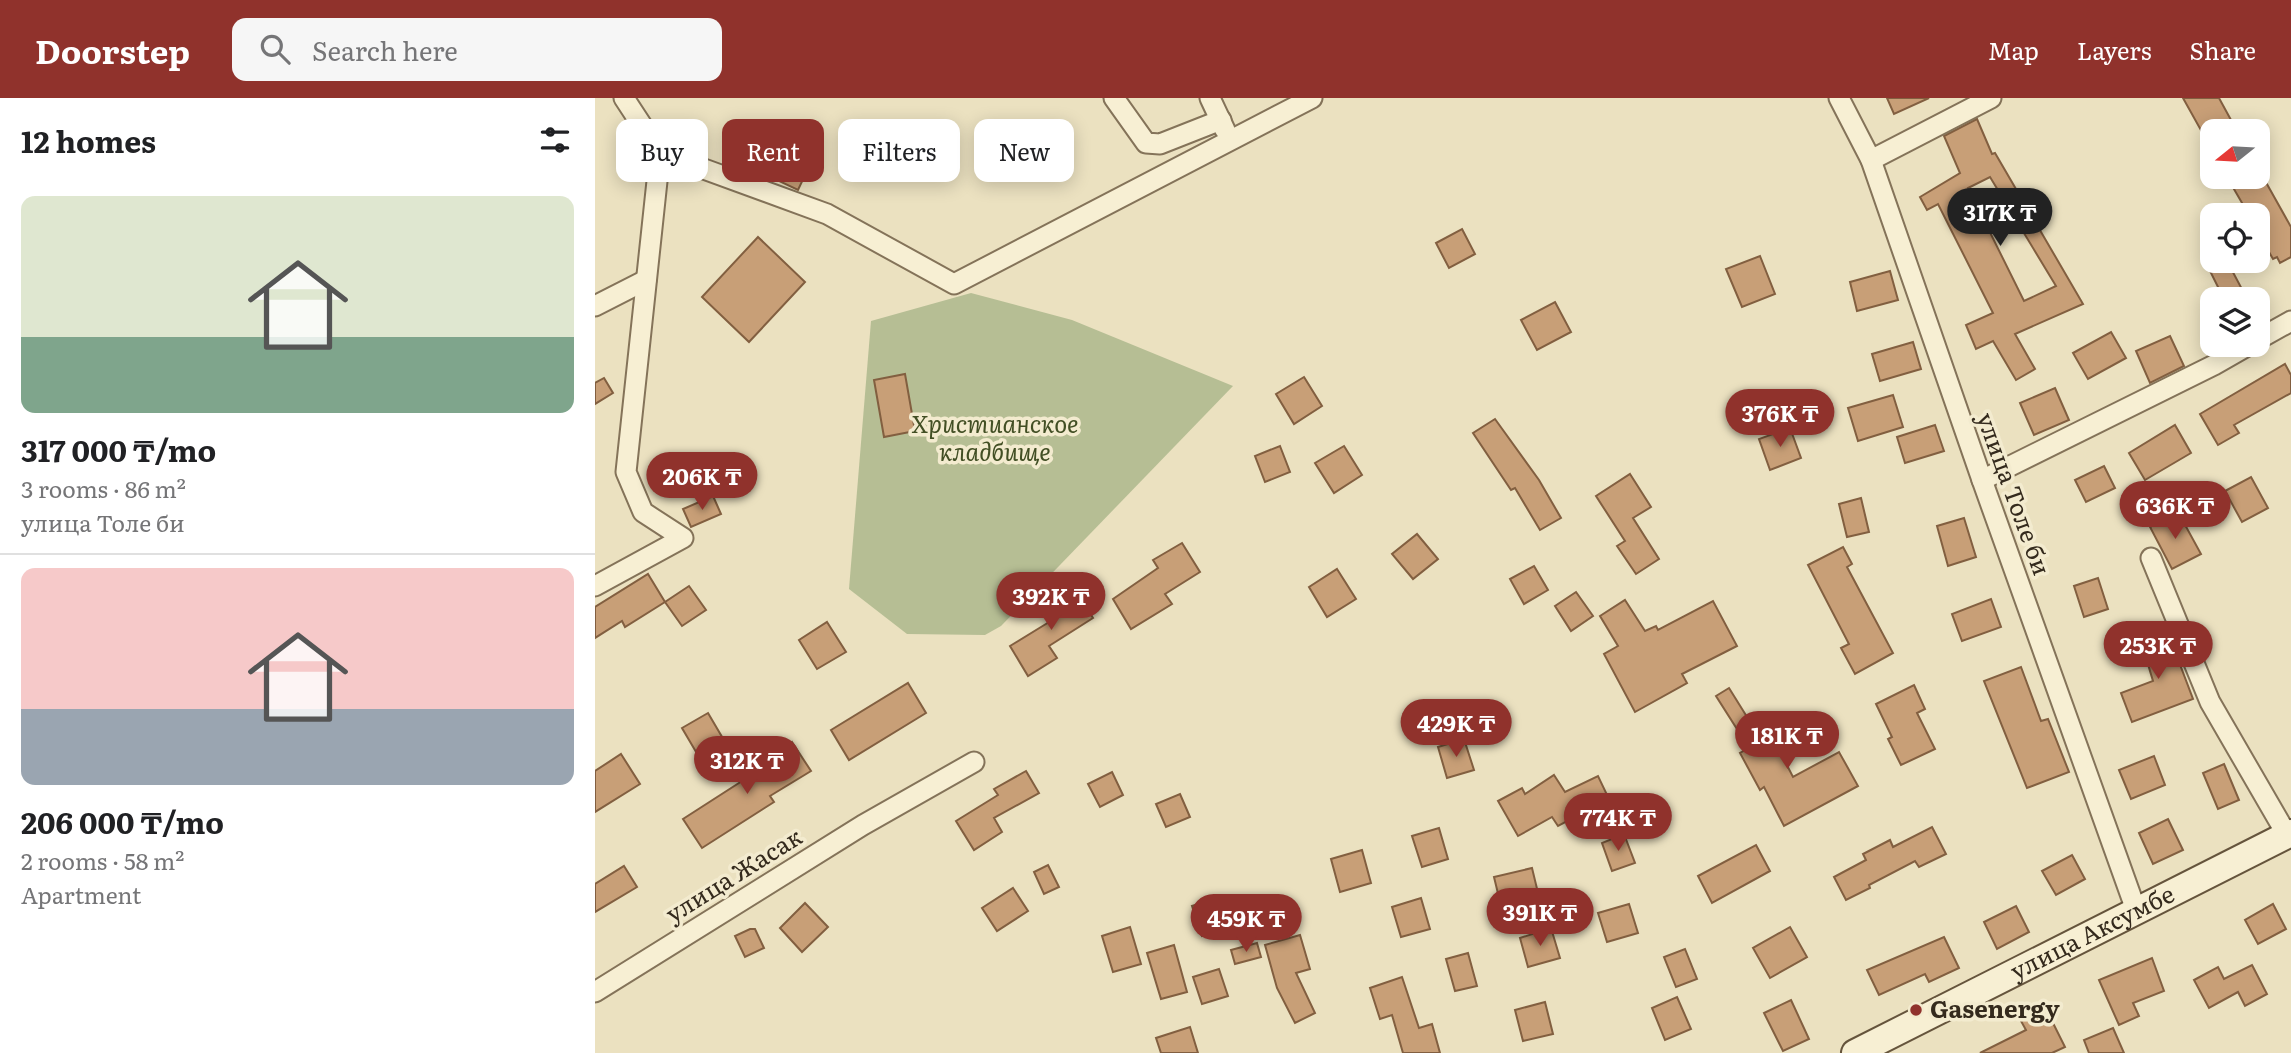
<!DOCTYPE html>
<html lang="en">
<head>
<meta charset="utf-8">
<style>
	:root { --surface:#fff; --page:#f6f6f6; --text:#202124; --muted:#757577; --line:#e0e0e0; --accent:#90322c }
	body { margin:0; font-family:Literata,serif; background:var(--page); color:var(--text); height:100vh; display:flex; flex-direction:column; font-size:26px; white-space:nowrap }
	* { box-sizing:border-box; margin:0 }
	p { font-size:23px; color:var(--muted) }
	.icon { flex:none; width:38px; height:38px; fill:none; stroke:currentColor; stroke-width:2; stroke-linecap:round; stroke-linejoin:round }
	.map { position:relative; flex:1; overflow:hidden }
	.drawer { display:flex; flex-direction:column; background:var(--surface); width:595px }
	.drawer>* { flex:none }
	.top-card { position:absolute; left:21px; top:21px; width:665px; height:63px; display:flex; gap:14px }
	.needle { width:46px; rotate:252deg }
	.buttons { position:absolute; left:1605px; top:21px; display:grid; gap:14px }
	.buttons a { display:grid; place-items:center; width:70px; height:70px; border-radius:14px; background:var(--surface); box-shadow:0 4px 18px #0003; font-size:35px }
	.price { position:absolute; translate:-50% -60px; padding:0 16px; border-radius:24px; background:var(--accent); color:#fff; font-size:23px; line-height:46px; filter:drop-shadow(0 2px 4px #0008) }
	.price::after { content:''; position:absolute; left:50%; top:42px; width:21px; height:16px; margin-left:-10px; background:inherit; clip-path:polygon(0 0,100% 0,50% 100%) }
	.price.on { background:#222; color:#fff }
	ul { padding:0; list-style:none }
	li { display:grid; align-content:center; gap:14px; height:371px; padding:0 21px }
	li+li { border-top:2px solid var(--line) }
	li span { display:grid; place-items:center; height:217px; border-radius:14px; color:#555 }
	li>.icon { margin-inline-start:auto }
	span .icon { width:126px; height:126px; fill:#fffc; stroke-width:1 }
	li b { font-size:30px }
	h2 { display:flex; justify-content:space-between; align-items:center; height:84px; padding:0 21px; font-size:30px }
	.pill { padding:0 24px; border-radius:14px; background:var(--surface); box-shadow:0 4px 18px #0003; font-size:24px; line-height:63px }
	.pill.on { background:var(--accent); color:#fff }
	header { display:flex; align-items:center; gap:42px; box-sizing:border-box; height:98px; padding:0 35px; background:var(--accent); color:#fff }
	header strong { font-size:33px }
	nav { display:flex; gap:38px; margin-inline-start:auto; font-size:24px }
	.search { width:490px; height:63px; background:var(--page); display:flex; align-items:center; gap:18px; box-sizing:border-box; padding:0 24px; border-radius:14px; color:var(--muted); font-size:26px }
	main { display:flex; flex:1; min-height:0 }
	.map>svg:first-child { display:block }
</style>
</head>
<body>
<header>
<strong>Doorstep</strong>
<div class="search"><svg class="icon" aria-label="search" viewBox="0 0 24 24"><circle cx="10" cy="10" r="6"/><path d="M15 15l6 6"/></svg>Search here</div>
<nav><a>Map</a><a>Layers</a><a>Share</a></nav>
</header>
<main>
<section class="drawer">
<h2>12 homes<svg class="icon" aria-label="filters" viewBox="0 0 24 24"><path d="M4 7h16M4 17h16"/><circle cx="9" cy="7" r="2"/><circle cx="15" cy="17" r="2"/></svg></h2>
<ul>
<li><span style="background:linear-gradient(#dfe7d0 65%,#7fa58c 0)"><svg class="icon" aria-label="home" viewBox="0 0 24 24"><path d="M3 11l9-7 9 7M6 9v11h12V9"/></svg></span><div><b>317 000 ₸/mo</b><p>3 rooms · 86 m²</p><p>улица Толе би</p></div></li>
<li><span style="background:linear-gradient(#f6c9c9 65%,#9aa5b1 0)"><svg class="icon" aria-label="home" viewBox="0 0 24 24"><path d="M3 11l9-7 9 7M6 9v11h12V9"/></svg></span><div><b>206 000 ₸/mo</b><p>2 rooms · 58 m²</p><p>Apartment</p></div></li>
</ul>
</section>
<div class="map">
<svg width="1696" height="955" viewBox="0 0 1696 955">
	<rect width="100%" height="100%" fill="#ebe1c0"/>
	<path fill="#b6be94" d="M376,195L477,222L638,288L406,528L390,537L312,536L254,491L276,223Z"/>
	<g fill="#c89f77" stroke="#825f40" stroke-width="2" fill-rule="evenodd">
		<path d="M1292,0H1334L1299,16Z"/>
		<path d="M1588,0H1624L1642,33H1617V52Z"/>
		<path d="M1382,21L1397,56L1400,55L1488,206L1420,236L1440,271L1421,282L1398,243L1381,251L1371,227L1398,215L1343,106L1332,112L1325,99L1365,75L1349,38ZM1395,79L1461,188L1429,203L1373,90Z"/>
		<path d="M178,55L212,73L203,92L167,75Z"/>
		<path d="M1632,79H1668L1696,129V159L1685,165L1682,159L1678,161L1662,133V117H1654Z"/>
		<path d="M867,131L880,156L854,170L841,145Z"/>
		<path d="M163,139L210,184L154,244L107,199Z"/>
		<path d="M1165,158L1180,196L1147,209L1131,171Z"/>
		<path d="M1624,163H1632L1649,195L1636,201H1629L1613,169Z"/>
		<path d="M1295,173L1303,202L1262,213L1255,184Z"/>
		<path d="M960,204L976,234L942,252L926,222Z"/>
		<path d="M1516,234L1531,260L1493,281L1478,255Z"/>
		<path d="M1575,238L1589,268L1555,285L1541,253Z"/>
		<path d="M1318,244L1326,271L1285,283L1277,256Z"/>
		<path d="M1690,266L1696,277V295L1639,327L1644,335L1623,347L1605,316Z"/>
		<path d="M310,276L320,333L289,339L279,282Z"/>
		<path d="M709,279L727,308L699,326L681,296Z"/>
		<path d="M9,280L18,295L0,306V285Z"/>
		<path d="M1460,290L1474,322L1439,337L1425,305Z"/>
		<path d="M1298,297L1308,329L1263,343L1253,310Z"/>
		<path d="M900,321L944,382L966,420L945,432L920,390L916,392L878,335Z"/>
		<path d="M1340,327L1349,353L1310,365L1302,339Z"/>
		<path d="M1580,327L1596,355L1550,382L1534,355Z"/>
		<path d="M1195,330L1206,360L1175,372L1164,341Z"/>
		<path d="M685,348L695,374L670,384L660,358Z"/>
		<path d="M749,348L767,377L739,395L720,365Z"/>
		<path d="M1509,368L1520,390L1491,404L1480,382Z"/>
		<path d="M1035,376L1056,409L1038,420L1064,461L1041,476L1022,448L1030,443L1001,398Z"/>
		<path d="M1656,379L1673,410L1647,424L1630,393Z"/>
		<path d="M118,398L126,416L96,429L88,411Z"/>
		<path d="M1266,400L1274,434L1252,439L1244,406Z"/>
		<path d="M1583,414L1606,456L1577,471L1555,429Z"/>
		<path d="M1369,420L1381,459L1353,468L1342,428Z"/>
		<path d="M822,436L843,461L818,481L797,456Z"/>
		<path d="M587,445L605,474L570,496L577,506L536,531L518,501L563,470L558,462Z"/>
		<path d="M1248,449L1257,466L1252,469L1298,555L1260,576L1246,550L1254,546L1213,467Z"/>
		<path d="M939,468L953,492L929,506L915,481Z"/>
		<path d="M742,471L761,501L732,519L714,489Z"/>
		<path d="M53,476L70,504L30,529L27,523L0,540V509Z"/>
		<path d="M1503,480L1513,511L1489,519L1479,488Z"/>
		<path d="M94,488L111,512L87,528L70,504Z"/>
		<path d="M480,491L498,520L454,548L462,560L433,578L415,548L459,521L451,508Z"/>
		<path d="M981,494L998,518L976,533L960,508Z"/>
		<path d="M1396,501L1406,529L1367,543L1357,516Z"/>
		<path d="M1030,502L1050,533L1061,528L1063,532L1118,503L1142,548L1087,576L1092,585L1040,614L1009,556L1023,548L1005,518Z"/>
		<path d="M232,524L251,554L222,571L204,542Z"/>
		<path d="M1571,532L1581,565L1584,564L1598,601L1537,624L1526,595L1558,583L1545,540Z"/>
		<path d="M1426,569L1446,623L1453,621L1474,674L1432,690L1389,583Z"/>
		<path d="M313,585L331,615L254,662L236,632Z"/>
		<path d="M1319,587L1330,611L1322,615L1340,651L1306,667L1293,641L1297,639L1281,606Z"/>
		<path d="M1134,590L1167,643L1177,638L1198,679L1244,654L1263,688L1189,728L1169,689L1165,692L1145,655L1154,650L1121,598Z"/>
		<path d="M113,615L130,644L104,659L87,630Z"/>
		<path d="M869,641L879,672L852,680L843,649Z"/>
		<path d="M197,644L216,673L175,698L179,704L107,750L88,721L172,667L169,662Z"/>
		<path d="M26,656L45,686L0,714V673Z"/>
		<path d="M1559,658L1570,687L1536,701L1524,672Z"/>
		<path d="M1629,666L1644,702L1623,711L1608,675Z"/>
		<path d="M431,673L444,695L399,720L407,734L379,752L361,723L403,697L399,691Z"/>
		<path d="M517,674L528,697L505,709L493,686Z"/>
		<path d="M959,677L970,694L1003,678L1014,701L963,728L957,719L923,738L903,703L927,690L930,696Z"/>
		<path d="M585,696L595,719L571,729L561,706Z"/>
		<path d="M1573,721L1588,752L1558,766L1544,735Z"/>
		<path d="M1337,729L1351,756L1324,769L1320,763L1274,787L1275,790L1251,802L1239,779L1271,762L1268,756L1295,742L1298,749Z"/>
		<path d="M844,730L853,761L827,769L817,738Z"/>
		<path d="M1029,736L1040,765L1017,773L1007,745Z"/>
		<path d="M1161,747L1175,773L1117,805L1103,778Z"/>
		<path d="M767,752L776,785L745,794L736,761Z"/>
		<path d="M1477,757L1490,781L1461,797L1447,773Z"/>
		<path d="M453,767L464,789L449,796L439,774Z"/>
		<path d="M29,768L42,789L0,814V786Z"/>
		<path d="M937,770L944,799L906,808L899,779Z"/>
		<path d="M418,790L433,813L402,833L387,810Z"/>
		<path d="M630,798L640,828L607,838L597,808Z"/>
		<path d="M826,800L835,831L806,839L797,809Z"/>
		<path d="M210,805L233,829L207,854L185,830Z"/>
		<path d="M1034,806L1043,835L1012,844L1003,815Z"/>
		<path d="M1678,806L1691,831L1663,846L1650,822Z"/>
		<path d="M1421,808L1434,834L1402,851L1389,824Z"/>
		<path d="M535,829L546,866L518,874L507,838Z"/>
		<path d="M1195,829L1212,859L1175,880L1158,850Z"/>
		<path d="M956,830L965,860L933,869L925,840Z"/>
		<path d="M155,831H160L169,850L150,859L140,838Z"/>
		<path d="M705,837L715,871L701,875L720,915L700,925L682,890L670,847Z"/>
		<path d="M1349,839L1364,870L1334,884L1330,876L1284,897L1272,872Z"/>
		<path d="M662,845L666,859L640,866L636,852Z"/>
		<path d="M579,847L592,894L566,901L552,855Z"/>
		<path d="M1090,851L1102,881L1081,889L1069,859Z"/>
		<path d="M873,855L882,888L860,893L851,861Z"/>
		<path d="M1557,860L1569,893L1538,905L1544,918L1524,927L1504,882Z"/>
		<path d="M1657,867L1672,896L1650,908L1643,894L1614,910L1599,882L1623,869L1629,881Z"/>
		<path d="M624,871L633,898L607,906L598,879Z"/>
		<path d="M807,879L824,930L837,926L845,955H808L797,917L785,921L775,890Z"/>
		<path d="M1082,899L1096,931L1070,942L1057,910Z"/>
		<path d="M1196,902L1214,941L1188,953L1169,915Z"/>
		<path d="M950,904L958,936L928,943L920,912Z"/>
		<path d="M1451,911L1470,949L1457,955H1385L1431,932L1426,923Z"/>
		<path d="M595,929L603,955H566L561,940Z"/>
		<path d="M1518,930L1529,955H1494L1489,942Z"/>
	</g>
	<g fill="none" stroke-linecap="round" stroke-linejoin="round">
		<defs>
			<g id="minor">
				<path d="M29,0L65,55L232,116L359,186L717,0"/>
				<path d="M519,0L551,45L565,46L626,22"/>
				<path d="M615,0L630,32"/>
				<path d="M1244,0L1276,62L1387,382L1541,812"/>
				<path d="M1276,62L1396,0"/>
				<path d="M0,208L51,182"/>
				<path d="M1662,242L1696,223"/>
				<path d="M1387,382L1619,267L1654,247"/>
				<path d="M1556,460L1615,604L1692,737"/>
				<path d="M0,488L88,440L48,414L31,374L65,55"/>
				<path d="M0,894L268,727L379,664"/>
			</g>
			<g id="secondary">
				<path id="s1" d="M1260,955L1696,735"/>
			</g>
		</defs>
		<use href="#minor" stroke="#847359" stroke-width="23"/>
		<use href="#secondary" stroke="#65543c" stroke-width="30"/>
		<use href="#minor" stroke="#f7efd3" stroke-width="19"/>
		<use href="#secondary" stroke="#f7efd3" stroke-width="26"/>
	</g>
	<circle fill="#90322c" stroke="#f3ebcf" stroke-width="2.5" cx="1321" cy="912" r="7"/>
	<g text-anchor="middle" stroke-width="7" stroke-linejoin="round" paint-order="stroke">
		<g font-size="24" font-style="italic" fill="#424f24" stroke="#f3ebcf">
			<text x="400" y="335">Христианское<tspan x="400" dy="28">кладбище</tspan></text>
		</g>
		<g font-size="24" fill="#342a1d" stroke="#f3ebcf">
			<text transform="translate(1418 396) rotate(70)" y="8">улица Толе би</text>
			<text transform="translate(139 778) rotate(-32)" y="8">улица Жасак</text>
			<text dy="8" stroke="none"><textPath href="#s1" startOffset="266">улица Аксумбе</textPath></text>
		</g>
		<g font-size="24" font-weight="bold" fill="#342a1d" stroke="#f3ebcf" text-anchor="start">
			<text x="1335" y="920">Gasenergy</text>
		</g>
	</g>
</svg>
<div class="buttons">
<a><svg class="needle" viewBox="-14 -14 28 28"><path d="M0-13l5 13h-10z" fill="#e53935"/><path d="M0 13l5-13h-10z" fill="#757577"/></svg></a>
<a><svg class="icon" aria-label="locate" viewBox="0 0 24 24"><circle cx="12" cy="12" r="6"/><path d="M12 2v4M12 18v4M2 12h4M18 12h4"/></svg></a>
<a><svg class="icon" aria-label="layers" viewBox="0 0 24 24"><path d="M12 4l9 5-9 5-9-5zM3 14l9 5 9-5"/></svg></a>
</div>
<b class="price on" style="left:1405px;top:150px">317K ₸</b>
<b class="price" style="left:1185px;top:351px">376K ₸</b>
<b class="price" style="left:107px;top:414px">206K ₸</b>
<b class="price" style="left:1580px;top:443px">636K ₸</b>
<b class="price" style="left:456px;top:534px">392K ₸</b>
<b class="price" style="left:1563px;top:583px">253K ₸</b>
<b class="price" style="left:861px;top:661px">429K ₸</b>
<b class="price" style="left:1192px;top:673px">181K ₸</b>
<b class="price" style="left:152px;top:698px">312K ₸</b>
<b class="price" style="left:1023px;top:755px">774K ₸</b>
<b class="price" style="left:945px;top:850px">391K ₸</b>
<b class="price" style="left:651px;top:856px">459K ₸</b>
<div class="top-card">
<a class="pill">Buy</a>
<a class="pill on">Rent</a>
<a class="pill">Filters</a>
<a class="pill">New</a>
</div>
</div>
</main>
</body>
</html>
